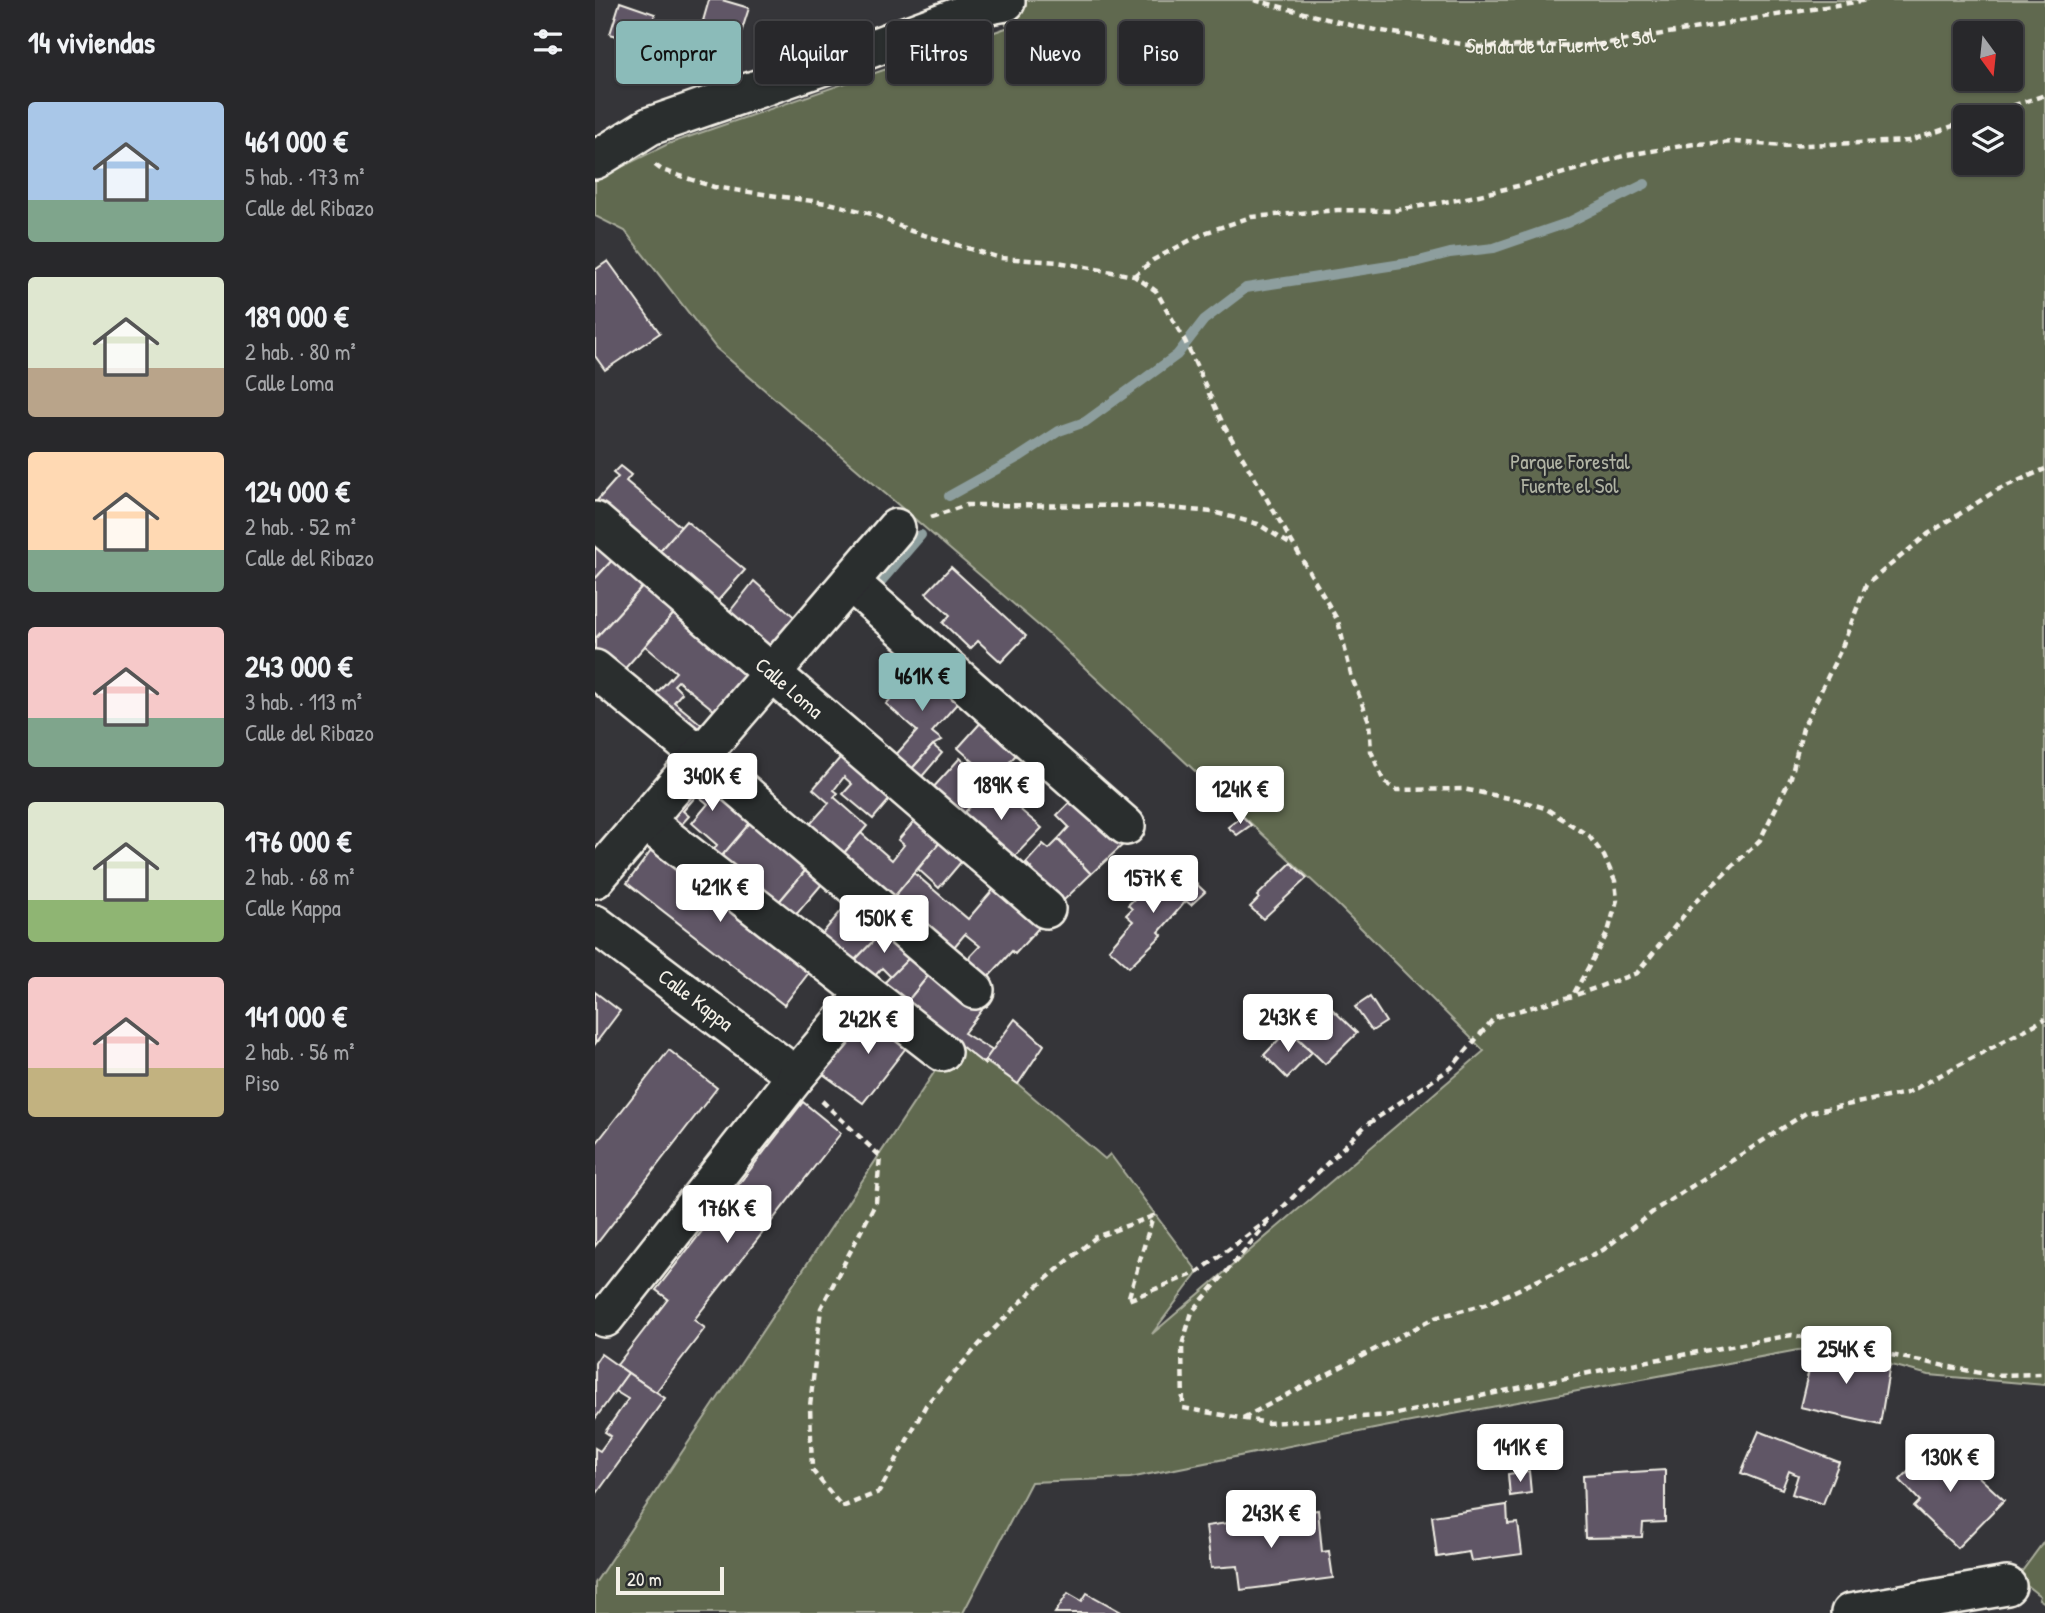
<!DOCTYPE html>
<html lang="es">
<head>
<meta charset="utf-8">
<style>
	:root { --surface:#28282b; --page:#303033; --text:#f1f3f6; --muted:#a5a6a9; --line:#444447; --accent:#8bbbb9 }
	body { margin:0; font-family:"Patrick Hand",sans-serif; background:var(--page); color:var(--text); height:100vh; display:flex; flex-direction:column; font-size:26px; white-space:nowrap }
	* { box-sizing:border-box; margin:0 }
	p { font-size:23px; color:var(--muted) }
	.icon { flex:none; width:38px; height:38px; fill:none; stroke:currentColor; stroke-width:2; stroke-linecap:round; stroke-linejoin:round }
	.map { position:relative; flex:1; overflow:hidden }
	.sheet { display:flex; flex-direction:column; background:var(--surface); width:595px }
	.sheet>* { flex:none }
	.guide { position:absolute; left:21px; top:21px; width:665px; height:63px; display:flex; gap:14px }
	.needle { width:46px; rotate:165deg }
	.tools { position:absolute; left:1358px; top:21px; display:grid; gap:14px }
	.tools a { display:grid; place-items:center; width:70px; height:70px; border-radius:7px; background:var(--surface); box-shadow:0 2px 5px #0004,0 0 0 2px var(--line); font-size:35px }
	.scale { position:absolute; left:21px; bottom:18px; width:108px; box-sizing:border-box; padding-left:7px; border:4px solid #f4f1e8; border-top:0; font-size:19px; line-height:24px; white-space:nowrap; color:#f4f1e8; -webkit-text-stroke:5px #2a2d2e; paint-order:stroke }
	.price { position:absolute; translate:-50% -60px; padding:0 16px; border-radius:7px; background:#fff; color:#222; font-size:23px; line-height:46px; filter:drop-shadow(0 2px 4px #0008) }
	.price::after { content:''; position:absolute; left:50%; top:42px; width:21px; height:16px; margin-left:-10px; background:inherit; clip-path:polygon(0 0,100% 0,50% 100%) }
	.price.current { background:var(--accent); color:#111 }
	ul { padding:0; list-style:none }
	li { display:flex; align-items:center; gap:21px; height:175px; padding:0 28px }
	li span { display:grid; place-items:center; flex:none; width:196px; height:140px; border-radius:7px; color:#555 }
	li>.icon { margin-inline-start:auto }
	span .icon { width:84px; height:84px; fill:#fffc; stroke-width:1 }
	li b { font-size:30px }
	h2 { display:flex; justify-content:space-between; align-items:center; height:84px; padding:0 28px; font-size:30px }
	.tag { padding:0 24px; border-radius:7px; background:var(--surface); box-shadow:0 2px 5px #0004,0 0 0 2px var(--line); font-size:24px; line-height:63px }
	.tag.current { background:var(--accent); color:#111 }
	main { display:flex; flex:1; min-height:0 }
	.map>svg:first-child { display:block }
</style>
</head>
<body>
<main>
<section class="sheet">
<h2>14 viviendas<svg class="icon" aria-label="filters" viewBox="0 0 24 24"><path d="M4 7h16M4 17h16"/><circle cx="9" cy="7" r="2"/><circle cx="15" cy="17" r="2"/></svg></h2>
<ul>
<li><span style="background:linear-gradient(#a9c7e8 70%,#7fa58c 0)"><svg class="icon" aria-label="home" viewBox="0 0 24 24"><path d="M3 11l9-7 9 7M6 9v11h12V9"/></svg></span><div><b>461 000 €</b><p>5 hab. · 173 m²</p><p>Calle del Ribazo</p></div></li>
<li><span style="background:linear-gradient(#dfe7d0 65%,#b9a48a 0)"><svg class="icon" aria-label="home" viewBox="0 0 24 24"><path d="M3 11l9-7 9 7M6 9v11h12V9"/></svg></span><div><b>189 000 €</b><p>2 hab. · 80 m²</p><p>Calle Loma</p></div></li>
<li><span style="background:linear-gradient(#ffd9b3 70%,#7fa58c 0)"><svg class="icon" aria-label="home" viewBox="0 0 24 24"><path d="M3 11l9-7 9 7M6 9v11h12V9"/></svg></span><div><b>124 000 €</b><p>2 hab. · 52 m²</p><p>Calle del Ribazo</p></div></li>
<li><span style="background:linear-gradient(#f6c9c9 65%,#7fa58c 0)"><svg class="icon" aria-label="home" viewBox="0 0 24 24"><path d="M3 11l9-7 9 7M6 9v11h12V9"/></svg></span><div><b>243 000 €</b><p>3 hab. · 113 m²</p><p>Calle del Ribazo</p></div></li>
<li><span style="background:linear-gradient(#dfe7d0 70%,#8fb573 0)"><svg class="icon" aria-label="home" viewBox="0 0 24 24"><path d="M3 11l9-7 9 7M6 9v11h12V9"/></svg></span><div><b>176 000 €</b><p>2 hab. · 68 m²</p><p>Calle Kappa</p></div></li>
<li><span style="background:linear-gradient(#f6c9c9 65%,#c2b280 0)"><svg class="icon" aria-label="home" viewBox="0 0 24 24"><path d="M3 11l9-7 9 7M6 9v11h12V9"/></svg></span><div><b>141 000 €</b><p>2 hab. · 56 m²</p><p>Piso</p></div></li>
</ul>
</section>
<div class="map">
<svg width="1450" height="1613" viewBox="0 0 1450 1613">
	<rect width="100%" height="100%" fill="#353539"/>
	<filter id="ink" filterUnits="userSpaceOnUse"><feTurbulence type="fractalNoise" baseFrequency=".0143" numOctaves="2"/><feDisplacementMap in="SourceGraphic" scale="14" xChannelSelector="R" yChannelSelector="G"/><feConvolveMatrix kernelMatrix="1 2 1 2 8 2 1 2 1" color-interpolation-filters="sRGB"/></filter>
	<g filter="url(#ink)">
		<g fill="#606950" stroke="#aaad9c" stroke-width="2" fill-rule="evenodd">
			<path d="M389,0H1450V1385L1334,1375L1233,1348L1203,1350L789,1427L535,1478L436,1482L368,1613H0V1583L360,1041L423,1084L510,1159L515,1154L603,1272L557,1334L889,1051L743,905L458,638L121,348L30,231L0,216V180L73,144L414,27ZM1370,33H1416V79H1370ZM1370,117H1416V163H1370Z"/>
			<path d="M1450,1540V1603L1444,1599L1445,1596L1422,1578Z"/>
		</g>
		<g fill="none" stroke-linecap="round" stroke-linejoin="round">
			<g stroke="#8d9e9e" stroke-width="10">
				<path d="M354,496L424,457L464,431L490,422L582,355L609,320L651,288L820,262L855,253L899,248L972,223L1050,184"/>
				<path d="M282,586L326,535"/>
			</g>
		</g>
		<g fill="#615766" stroke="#f4f1e8" stroke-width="2">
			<path d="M114,0H127L154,8L146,33L108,21Z"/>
			<path d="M25,2L60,14L58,20L64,21L59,36L54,35L50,44L15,34Z"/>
			<path d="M13,261L65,333L10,370L0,356V270Z"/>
			<path d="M25,466L36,475L31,481L86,527L61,555L0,503L23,477L18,473Z"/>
			<path d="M91,521L150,570L120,604L61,555Z"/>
			<path d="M0,538L21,556L0,579Z"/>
			<path d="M21,556L52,582L0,639V579Z"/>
			<path d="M356,567L431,636L406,662L383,641L375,649L348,623L355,615L331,593Z"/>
			<path d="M159,581L205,622L178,653L132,615Z"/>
			<path d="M52,582L83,609L25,674L0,653V639Z"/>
			<path d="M83,609L160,674L125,715L83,681L79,685L87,693L79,702L112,729L102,740L55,700L81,672L50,646Z"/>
			<path d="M327,664L366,699L337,732L347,740L338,745L315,771L299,757L322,731L291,704Z"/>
			<path d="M389,719L425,750L399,780L363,748Z"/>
			<path d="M338,745L347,753L324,780L315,771Z"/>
			<path d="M251,751L300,793L278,819L248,794L257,784L249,777L239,790L243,793L239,797L272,826L243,860L209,831L234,803L218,789Z"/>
			<path d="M365,758L394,785L366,817L336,790Z"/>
			<path d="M106,772L160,817L126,857L118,851L122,845L97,823L113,804L102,795L88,811L94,816L86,825L68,811Z"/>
			<path d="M395,784L447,828L417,859L366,817Z"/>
			<path d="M481,796L531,842L496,874L463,839L474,827L462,815Z"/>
			<path d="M325,815L350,836L294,903L243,860L266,833L297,860L309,845L303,840Z"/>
			<path d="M647,816L656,825L642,835L633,827Z"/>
			<path d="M160,817L216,864L183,903L126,857Z"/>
			<path d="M350,836L372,855L344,888L323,869Z"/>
			<path d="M463,840L496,874L466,903L432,872L436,868L431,863L448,844L454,849Z"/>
			<path d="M62,843L219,966L189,1005L32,883Z"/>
			<path d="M696,863L712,878L668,919L655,907L664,898L662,896Z"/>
			<path d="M216,864L232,878L200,916L183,903Z"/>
			<path d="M319,873L373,919L404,883L449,922L420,954L417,951L388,983L367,965L385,946L370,934L353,954L294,903Z"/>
			<path d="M590,873L610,892L596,905L591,901L564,932L567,935L534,967L514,949L538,921L531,915L537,909L533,905L565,874L577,886Z"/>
			<path d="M257,898L291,928L259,961L226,935Z"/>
			<path d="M291,928L319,953L296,977L287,968L279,977L259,961Z"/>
			<path d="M319,953L338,970L311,1003L288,984Z"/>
			<path d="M338,970L387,1010L369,1033L398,1051L388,1063L311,1003Z"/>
			<path d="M0,992L25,1011L0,1044Z"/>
			<path d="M775,997L791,1022L777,1031L760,1007Z"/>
			<path d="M734,1006L762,1033L730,1064L698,1033Z"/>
			<path d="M278,1009L317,1040L268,1103L228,1074Z"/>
			<path d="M420,1019L449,1045L423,1084L391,1061L390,1065L388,1063Z"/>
			<path d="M693,1030L717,1052L692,1078L669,1055Z"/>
			<path d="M74,1050L122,1088L0,1246V1145Z"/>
			<path d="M208,1102L246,1133L99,1320L110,1328L61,1392L22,1365L73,1299L61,1290Z"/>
			<path d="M1233,1348L1295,1364L1285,1425L1205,1407L1219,1349Z"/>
			<path d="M6,1354L33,1373L0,1419V1363Z"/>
			<path d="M33,1373L70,1398L0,1496V1448L5,1451L16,1436L10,1432L33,1399L20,1391Z"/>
			<path d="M1164,1431L1244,1462L1228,1504L1197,1494L1203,1475L1194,1471L1187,1489L1146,1473Z"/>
			<path d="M1344,1440L1409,1500L1362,1548L1319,1507L1325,1501L1305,1480Z"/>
			<path d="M1070,1470V1522L1048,1523L1047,1537L990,1538L988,1475Z"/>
			<path d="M934,1471L936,1493L915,1496L913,1474Z"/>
			<path d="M912,1505L913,1524L923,1523L927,1554L876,1561L874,1552L842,1557L837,1516Z"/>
			<path d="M723,1510L727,1552L734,1551L738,1578L646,1590L643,1566L616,1568L611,1526Z"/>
			<path d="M473,1593L487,1601L492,1593L528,1613H460Z"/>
		</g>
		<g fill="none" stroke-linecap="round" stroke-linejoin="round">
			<defs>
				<g id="minor">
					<path d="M0,160L55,126L229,66L394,5L411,2"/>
					<path id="s2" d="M0,521L451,909"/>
					<path d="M255,582L531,826"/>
					<path d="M0,669L106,756L380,990"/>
					<path d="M50,821L347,1052"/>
					<path d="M0,879L301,528"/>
					<path id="s3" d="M0,924L201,1076L10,1318"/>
					<path d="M201,1076L271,993"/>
					<path d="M1255,1613L1412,1586"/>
				</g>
			</defs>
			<use href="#minor" stroke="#f4f1e8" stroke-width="42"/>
			<g stroke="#f4f1e8" stroke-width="4.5" stroke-dasharray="7 5" stroke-linecap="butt">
				<path id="s1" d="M659,0L763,27L885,47L1001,45L1272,0"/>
				<path d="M1384,117L1450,95"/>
				<path d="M60,165L67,170L119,187L238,204L277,214L316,231L405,258L463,262L539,276L561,291L590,341L628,424L743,621L757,678L774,721L776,751L789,782L802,790L868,789L923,800L950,808L994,836L1009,856L1020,881L1022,900L1013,932L978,995"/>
				<path d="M539,276L558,260L609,233L656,217L743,210L797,211L867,199L927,185L1032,155L1099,144L1141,142L1187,146L1314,141L1370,122"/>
				<path d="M336,517L372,505L552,506L618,512L663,524L698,546"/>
				<path d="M227,1101L285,1156L281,1202L226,1308L215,1406L217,1470L247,1507L284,1492L331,1405L389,1339L437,1291L501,1237L558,1216L533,1300L603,1272L679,1216L770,1126L856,1068L900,1017L978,996L1042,973L1099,903L1165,840L1196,777L1208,728L1247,647L1271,585L1333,534L1402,490L1450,469"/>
				<path d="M674,1222L597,1312L587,1345L588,1408L673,1423L797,1415L1026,1366L1197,1335L1395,1375L1450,1374"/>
				<path d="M648,1418L840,1318L894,1303L1008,1250L1063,1208L1211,1113L1312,1093L1450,1019"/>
			</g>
			<use href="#minor" stroke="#2a2d2e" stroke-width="37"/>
		</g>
	</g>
	<g text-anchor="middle" stroke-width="5" stroke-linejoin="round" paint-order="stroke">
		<g font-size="21" fill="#f4f1e8" stroke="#2a2d2e">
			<text dy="7" stroke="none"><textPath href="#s1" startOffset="312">Subida de la Fuente el Sol</textPath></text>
			<text dy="7" stroke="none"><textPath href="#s2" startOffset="256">Calle Loma</textPath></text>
			<text dy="7" stroke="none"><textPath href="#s3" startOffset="126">Calle Kappa</textPath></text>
		</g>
		<g font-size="21" fill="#b1b4a4" stroke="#2a2d2e">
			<text x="975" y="469">Parque Forestal<tspan x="975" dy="24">Fuente el Sol</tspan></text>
		</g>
	</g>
</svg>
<div class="tools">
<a><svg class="needle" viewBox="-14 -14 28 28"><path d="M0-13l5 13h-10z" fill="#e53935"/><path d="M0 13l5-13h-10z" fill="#a5a6a9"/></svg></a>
<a><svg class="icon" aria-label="layers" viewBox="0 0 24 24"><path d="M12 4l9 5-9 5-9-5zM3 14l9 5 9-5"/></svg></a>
</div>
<div class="scale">20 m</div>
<b class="price current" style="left:327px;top:713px">461K €</b>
<b class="price" style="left:117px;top:813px">340K €</b>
<b class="price" style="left:406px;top:822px">189K €</b>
<b class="price" style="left:645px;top:826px">124K €</b>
<b class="price" style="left:558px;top:915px">157K €</b>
<b class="price" style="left:125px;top:924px">421K €</b>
<b class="price" style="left:289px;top:955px">150K €</b>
<b class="price" style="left:693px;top:1054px">243K €</b>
<b class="price" style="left:273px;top:1056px">242K €</b>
<b class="price" style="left:132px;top:1245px">176K €</b>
<b class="price" style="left:1251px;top:1386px">254K €</b>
<b class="price" style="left:925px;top:1484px">141K €</b>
<b class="price" style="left:1355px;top:1494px">130K €</b>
<b class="price" style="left:676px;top:1550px">243K €</b>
<div class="guide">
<a class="tag current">Comprar</a>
<a class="tag">Alquilar</a>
<a class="tag">Filtros</a>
<a class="tag">Nuevo</a>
<a class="tag">Piso</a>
</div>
</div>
</main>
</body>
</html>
